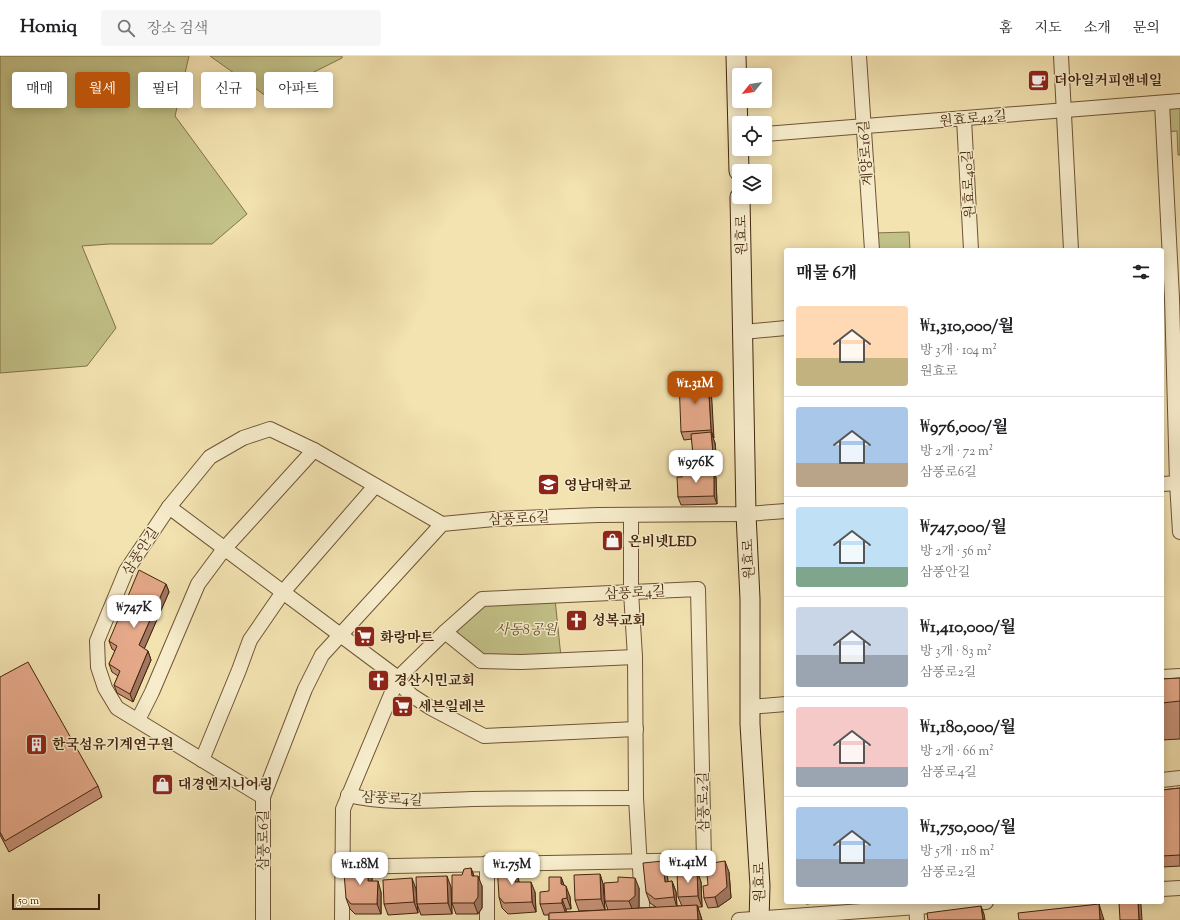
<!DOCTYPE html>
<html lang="ko">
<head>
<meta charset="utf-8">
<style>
	:root { --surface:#fff; --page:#f6f6f6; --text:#202124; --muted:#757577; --line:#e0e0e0; --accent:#b45309 }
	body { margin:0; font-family:"Sorts Mill Goudy","Noto Serif KR",serif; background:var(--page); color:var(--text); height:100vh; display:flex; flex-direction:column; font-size:15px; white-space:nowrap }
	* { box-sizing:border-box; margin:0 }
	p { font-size:13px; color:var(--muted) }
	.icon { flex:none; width:22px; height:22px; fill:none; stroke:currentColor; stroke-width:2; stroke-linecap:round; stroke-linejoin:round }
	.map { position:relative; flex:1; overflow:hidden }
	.side { position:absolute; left:784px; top:192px; width:380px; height:656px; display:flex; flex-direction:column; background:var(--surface); border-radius:4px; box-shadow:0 2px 10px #0003 }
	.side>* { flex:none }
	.top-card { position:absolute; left:12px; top:16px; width:380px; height:36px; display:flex; gap:8px }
	.needle { width:26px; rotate:240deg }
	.fabs { position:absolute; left:732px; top:12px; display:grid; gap:8px }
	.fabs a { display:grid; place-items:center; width:40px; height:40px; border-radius:4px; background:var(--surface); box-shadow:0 2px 10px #0003; font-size:20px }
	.scale { position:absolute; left:12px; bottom:10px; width:88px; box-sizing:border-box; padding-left:4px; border:2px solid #43250e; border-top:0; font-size:11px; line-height:14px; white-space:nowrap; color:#43250e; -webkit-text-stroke:3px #f7edcc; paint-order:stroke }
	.price { position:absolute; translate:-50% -34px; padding:0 9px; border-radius:8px; background:#fff; color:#222; font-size:13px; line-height:26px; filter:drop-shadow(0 1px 2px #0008) }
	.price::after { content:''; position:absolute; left:50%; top:24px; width:12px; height:9px; margin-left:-6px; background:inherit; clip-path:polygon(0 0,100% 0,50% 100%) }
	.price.selected { background:var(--accent); color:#fff }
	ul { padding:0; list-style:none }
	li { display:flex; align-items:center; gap:12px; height:100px; padding:0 12px }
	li+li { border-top:1px solid var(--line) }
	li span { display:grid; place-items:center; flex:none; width:112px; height:80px; border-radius:4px; color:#555 }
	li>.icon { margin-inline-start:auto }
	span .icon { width:48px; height:48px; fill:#fffc; stroke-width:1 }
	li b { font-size:17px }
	h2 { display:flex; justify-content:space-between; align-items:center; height:48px; padding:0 12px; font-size:17px }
	.chip { padding:0 14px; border-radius:4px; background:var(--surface); box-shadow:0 2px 10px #0003; font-size:14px; line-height:36px }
	.chip.selected { background:var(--accent); color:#fff }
	header { display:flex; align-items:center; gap:24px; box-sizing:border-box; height:56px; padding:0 20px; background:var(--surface); border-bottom:1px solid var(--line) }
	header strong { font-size:19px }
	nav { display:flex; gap:22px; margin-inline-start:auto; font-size:14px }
	.search { width:280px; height:36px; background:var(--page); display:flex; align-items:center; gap:10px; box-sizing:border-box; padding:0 14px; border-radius:4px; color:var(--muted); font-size:15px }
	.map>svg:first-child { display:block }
</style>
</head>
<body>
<header>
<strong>Homiq</strong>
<div class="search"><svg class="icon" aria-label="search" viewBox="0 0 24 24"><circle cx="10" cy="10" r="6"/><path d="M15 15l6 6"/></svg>장소 검색</div>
<nav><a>홈</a><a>지도</a><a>소개</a><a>문의</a></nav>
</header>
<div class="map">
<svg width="1180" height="864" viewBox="0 0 1180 864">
	<rect width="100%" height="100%" fill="#f3e3b1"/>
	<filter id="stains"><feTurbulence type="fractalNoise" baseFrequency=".005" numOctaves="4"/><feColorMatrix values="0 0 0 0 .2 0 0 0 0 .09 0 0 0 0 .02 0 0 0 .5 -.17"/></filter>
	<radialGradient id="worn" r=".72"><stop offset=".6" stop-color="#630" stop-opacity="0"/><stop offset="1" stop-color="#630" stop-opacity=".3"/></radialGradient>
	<g fill="#c2c187" stroke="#82734a">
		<path d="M0,0H189L175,60L247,158L212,188H109L82,190L116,272L87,310L0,317Z"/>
		<path d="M210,0H342V2L266,40Z"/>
		<path d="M1180,47V99H1178L1177,75L1165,76L1164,48Z"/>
		<path d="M909,176L910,194H875L873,177Z"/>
		<path d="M555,543L561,601L483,602L452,575L482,548Z"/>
	</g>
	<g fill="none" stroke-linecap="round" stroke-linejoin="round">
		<defs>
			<g id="street">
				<path d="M859,0L872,194"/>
				<path d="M1061,0L1071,194"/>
				<path d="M1162,47L1172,242L1177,427L1180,476"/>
				<path d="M964,63L971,194"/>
				<path d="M765,78L1180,45"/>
				<path d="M743,276L786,272"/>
				<path d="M1162,428L1180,427"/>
				<path d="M169,451L398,622L403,631L411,639L431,652L484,680L636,673"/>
				<path d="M631,459V536L635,601L636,742L643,864"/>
				<path d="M445,576L481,605L522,606L635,601"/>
				<path d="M1162,621L1180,620"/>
				<path d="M750,651L786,648"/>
				<path d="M138,664L152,636L198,528L224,493L314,394"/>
				<path d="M202,704L239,614L250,584L283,536L375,430"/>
				<path d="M1162,724L1180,722"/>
				<path d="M348,739C389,749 430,744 472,743C527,742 582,742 636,742"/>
				<path d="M263,741L117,652L105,632L98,611L97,585L126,515L169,451L210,401L243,382L270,373L314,394L442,468"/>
				<path d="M487,807V864"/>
				<path d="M342,811L704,804L698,533L482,543L445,576L398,622L343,753L342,864"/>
				<path d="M1162,833L1180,832"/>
				<path d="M916,846L917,864"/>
				<path d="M263,864V741L305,633L322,599L442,468L494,463L598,459L746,458L786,455"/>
				<path d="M739,864L986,846"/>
			</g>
			<g id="secondary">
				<path d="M736,0L739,115"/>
				<path d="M740,141L746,458L750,543V668L760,830L759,864"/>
			</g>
		</defs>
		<use href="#street" stroke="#6f5437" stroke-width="16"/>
		<use href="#secondary" stroke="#43250e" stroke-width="21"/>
		<use href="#street" stroke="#f7edcc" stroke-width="14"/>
		<use href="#secondary" stroke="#f7edcc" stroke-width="19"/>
	</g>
	<g fill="#c69278" stroke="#43250e">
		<path d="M711,330L713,382L715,387L718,419H715L716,422L717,448L681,449L678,441L682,421L696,415L694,410L692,383L684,384L681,376Z"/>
		<path d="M166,528L169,536L144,593L148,595L151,604L133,646L117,637L114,629L118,620L112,616L109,608L115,595L112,593L109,585Z"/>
		<path d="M0,621L98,730L102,741L9,796L0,779Z"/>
		<path d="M1180,622V683L1162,684V623Z"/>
		<path d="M1180,732V810L1162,811V734Z"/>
		<path d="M368,810L372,821V825L381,836V858H355L350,853L346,842Z"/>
		<path d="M471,812L474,820L482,830V852L478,858H456L452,847L462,819Z"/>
		<path d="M697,815L701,826L702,851H698L702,864H549V859H544L540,848L549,835L561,821L564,829L570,841L571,853H566V856L608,854L605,845L639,832V851L638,852L656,851L650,847L646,836L667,816L668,826L672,825L676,836L677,850H682L678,841Z"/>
		<path d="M729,816L731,842L718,851L708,852L704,842L708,829Z"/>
		<path d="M600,818L603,828L605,854L579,855L575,844Z"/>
		<path d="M518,819L519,826L535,836L536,856L508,858L502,852L499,841Z"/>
		<path d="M451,831L452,858L421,859L417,848Z"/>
		<path d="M416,833L418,857L388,859L384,848Z"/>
		<path d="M804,846H825L806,848Z"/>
	</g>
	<g fill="#a17761" stroke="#43250e">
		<path d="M708,322L711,330L714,382L711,374Z"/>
		<path d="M711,376L715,387L718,419L714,408Z"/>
		<path d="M714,414L716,422L717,448L714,440Z"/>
		<path d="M166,528L169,536L142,598L139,589Z"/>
		<path d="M148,595L151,604L133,646L130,638Z"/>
		<path d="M663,805L667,816L669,837L665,826Z"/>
		<path d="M725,805L729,816L731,842L718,851L715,841Z"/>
		<path d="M514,808L518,819L519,837L515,826Z"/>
		<path d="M368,810L372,821V836L368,825Z"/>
		<path d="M471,812L475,823L472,820Z"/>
		<path d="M697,815L701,826L702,851L698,840Z"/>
		<path d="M600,818L603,828L605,854L601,843Z"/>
		<path d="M447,820L451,831L452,858L448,847Z"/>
		<path d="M478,820L482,830V852L478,858L474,847Z"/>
		<path d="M561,821L565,832L561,828Z"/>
		<path d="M412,822L416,833L418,857L414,846Z"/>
		<path d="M635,822L639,832V851L633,855L629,845Z"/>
		<path d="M378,825L381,836V858L377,848Z"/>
		<path d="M672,825L676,836L677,852L674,841Z"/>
		<path d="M531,826L535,836L536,856L532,846Z"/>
		<path d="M566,830L570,841L571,853L567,842Z"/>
		<path d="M562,843L566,853V858L562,847Z"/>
		<path d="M1138,846H1140L1141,849L1142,864H1139Z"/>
		<path d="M1099,848L1104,864H1100Z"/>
		<path d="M697,849L702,864H698Z"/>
		<path d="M981,850L984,858L985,864H983Z"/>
	</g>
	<g fill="#e6aa8b" stroke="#43250e">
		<path d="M708,322L711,374L681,376L679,324Z"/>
		<path d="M711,376L714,408L694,410L691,378Z"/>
		<path d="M714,414V440L678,441L677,421H682V415Z"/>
		<path d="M139,514L166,528L139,589L148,595L130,638L114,629L120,615L109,608L117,590L109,585Z"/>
		<path d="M28,606L98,730L5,785L0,776V621Z"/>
		<path d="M1180,622V645L1162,647V623Z"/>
		<path d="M1180,732V799L1162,800V734Z"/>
		<path d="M663,805L665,826L672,825L674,841L655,843L646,836L643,807Z"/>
		<path d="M725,805L727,831L715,841L704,842L703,830L708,829L706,808Z"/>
		<path d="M514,808L515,826H531L532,846L504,847L499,841L497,809Z"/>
		<path d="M349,810H368V825H378L377,848H351L346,842L344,817Z"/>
		<path d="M471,812L472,820H478V841L474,847H452V819H462L464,813Z"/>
		<path d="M697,815L698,840L678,841L677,816Z"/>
		<path d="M600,818L601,843L575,844L574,819Z"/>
		<path d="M447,820L448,847L417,848L416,821Z"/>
		<path d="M549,821H561V828L566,830L567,842L562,843V847L540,848V836L549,835Z"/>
		<path d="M618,821L635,822V840L629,845H605L604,827L618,826Z"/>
		<path d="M412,822L414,846L384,848L383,824Z"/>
		<path d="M1119,846H1138L1139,864H1120Z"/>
		<path d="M1099,848L1100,864H1019L1018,857Z"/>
		<path d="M697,849L698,864H549V857Z"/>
		<path d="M981,850L983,864H928L927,857Z"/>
	</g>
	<defs>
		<symbol id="cafe-square" viewBox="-11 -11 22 22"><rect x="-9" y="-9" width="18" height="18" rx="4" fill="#8f2418" stroke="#f7edcc"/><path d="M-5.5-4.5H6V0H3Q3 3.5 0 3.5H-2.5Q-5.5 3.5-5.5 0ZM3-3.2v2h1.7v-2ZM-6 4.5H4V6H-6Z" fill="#fff"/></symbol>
		<symbol id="university-square" viewBox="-11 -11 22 22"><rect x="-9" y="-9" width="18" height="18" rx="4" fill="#8f2418" stroke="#f7edcc"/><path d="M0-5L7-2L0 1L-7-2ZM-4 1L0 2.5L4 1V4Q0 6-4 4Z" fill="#fff"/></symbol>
		<symbol id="shop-square" viewBox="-11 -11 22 22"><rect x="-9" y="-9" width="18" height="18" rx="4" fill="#8f2418" stroke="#f7edcc"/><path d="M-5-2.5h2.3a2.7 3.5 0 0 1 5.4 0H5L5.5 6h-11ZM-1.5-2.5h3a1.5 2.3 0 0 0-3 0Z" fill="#fff"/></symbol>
		<symbol id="church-square" viewBox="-11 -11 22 22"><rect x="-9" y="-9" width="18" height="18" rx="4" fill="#8f2418" stroke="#f7edcc"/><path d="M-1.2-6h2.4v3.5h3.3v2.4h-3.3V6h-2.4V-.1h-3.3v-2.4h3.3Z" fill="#fff"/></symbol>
		<symbol id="supermarket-square" viewBox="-11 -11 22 22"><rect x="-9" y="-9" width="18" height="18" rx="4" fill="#8f2418" stroke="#f7edcc"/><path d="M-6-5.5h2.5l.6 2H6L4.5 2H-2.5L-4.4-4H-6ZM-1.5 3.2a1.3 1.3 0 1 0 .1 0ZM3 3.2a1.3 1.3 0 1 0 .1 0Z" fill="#fff"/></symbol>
		<symbol id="building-square" viewBox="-11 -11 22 22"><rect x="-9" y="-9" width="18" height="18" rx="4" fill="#8f2418" stroke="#f7edcc"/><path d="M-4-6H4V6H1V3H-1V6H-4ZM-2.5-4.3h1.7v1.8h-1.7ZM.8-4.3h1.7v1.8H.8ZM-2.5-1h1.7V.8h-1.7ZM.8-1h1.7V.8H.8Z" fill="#fff"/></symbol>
	</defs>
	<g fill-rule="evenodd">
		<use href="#cafe-square" x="1026" y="12" width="25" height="25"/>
		<use href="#university-square" x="536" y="416" width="25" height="25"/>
		<use href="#shop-square" x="600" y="472" width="25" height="25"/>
		<use href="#church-square" x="564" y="552" width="25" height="25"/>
		<use href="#supermarket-square" x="352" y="568" width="25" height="25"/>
		<use href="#church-square" x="366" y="612" width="25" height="25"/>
		<use href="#supermarket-square" x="390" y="638" width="25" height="25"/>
		<use href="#building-square" x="24" y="676" width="25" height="25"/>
		<use href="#shop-square" x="150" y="716" width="25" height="25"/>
	</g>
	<g text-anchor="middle" stroke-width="3" stroke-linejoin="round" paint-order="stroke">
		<g font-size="14" font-weight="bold" fill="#43250e" stroke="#f7edcc" text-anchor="start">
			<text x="1054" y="29">더아일커피앤네일</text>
			<text x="564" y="434">영남대학교</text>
			<text x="628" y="490">온비넷LED</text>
			<text x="592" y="569">성복교회</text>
			<text x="380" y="586">화랑마트</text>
			<text x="394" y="629">경산시민교회</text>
			<text x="418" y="655">세븐일레븐</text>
			<text x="52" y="693">한국섬유기계연구원</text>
			<text x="178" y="733">대경엔지니어링</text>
		</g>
		<g font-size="14" fill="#43250e" stroke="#f7edcc">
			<text transform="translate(973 62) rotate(-5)" y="5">원효로42길</text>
			<text transform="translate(865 97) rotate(-94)" y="5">계양로16길</text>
			<text transform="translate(968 128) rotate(-93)" y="5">원효로40길</text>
			<text transform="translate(741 179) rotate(-91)" y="5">원효로</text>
			<text transform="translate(519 462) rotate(-3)" y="5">삼풍로6길</text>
			<text transform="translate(140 495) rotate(-57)" y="5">삼풍안길</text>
			<text transform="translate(748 503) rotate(-92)" y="5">원효로</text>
			<text transform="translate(635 536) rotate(-3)" y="5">삼풍로4길</text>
			<text transform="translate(392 742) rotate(3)" y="5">삼풍로4길</text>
			<text transform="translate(703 746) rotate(-91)" y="5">삼풍로2길</text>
			<text transform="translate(263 784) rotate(-90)" y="5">삼풍로6길</text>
			<text transform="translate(759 826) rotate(-91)" y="5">원효로</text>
		</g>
		<g font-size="14" font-style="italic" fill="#634c2c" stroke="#f7edcc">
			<text x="526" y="578">사동8공원</text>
		</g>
	</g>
	<rect width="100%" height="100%" filter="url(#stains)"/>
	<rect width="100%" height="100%" fill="url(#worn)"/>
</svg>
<div class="fabs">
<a><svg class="needle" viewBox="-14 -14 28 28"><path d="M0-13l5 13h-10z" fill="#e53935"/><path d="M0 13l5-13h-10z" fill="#757577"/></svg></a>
<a><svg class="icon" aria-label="locate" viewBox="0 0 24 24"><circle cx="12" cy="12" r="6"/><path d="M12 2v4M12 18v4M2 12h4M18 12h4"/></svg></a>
<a><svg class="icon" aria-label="layers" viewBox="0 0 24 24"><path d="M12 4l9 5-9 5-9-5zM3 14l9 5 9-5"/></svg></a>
</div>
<div class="scale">50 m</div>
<b class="price selected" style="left:695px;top:349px">₩1.31M</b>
<b class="price" style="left:696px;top:428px">₩976K</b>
<b class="price" style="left:134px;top:573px">₩747K</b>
<b class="price" style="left:688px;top:828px">₩1.41M</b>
<b class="price" style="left:360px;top:830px">₩1.18M</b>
<b class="price" style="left:512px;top:830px">₩1.75M</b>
<div class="top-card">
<a class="chip">매매</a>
<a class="chip selected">월세</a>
<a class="chip">필터</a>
<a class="chip">신규</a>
<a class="chip">아파트</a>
</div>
<section class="side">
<h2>매물 6개<svg class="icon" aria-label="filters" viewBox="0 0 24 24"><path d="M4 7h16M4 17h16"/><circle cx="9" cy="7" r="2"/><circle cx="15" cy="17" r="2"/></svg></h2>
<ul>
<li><span style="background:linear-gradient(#ffd9b3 65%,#c2b280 0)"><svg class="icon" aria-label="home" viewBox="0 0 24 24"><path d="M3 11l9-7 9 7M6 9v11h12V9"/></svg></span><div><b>₩1,310,000/월</b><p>방 3개 · 104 m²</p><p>원효로</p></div></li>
<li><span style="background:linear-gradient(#a9c7e8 70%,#b9a48a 0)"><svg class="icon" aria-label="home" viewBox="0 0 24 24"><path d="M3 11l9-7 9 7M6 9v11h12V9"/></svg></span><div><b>₩976,000/월</b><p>방 2개 · 72 m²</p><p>삼풍로6길</p></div></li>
<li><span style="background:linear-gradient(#bfe0f5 75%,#7fa58c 0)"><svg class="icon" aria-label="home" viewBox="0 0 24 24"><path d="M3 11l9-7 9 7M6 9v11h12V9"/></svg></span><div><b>₩747,000/월</b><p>방 2개 · 56 m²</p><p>삼풍안길</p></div></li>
<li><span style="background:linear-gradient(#c9d6e8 60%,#9aa5b1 0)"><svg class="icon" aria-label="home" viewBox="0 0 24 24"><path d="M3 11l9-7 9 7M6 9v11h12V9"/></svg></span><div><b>₩1,410,000/월</b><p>방 3개 · 83 m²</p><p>삼풍로2길</p></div></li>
<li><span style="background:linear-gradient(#f6c9c9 75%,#9aa5b1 0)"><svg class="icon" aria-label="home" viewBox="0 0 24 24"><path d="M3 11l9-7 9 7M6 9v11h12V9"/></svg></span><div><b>₩1,180,000/월</b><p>방 2개 · 66 m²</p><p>삼풍로4길</p></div></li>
<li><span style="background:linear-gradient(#a9c7e8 65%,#9aa5b1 0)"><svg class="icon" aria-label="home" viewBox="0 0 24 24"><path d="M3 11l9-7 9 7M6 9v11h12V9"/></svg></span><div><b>₩1,750,000/월</b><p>방 5개 · 118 m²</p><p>삼풍로2길</p></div></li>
</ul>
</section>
</div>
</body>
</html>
